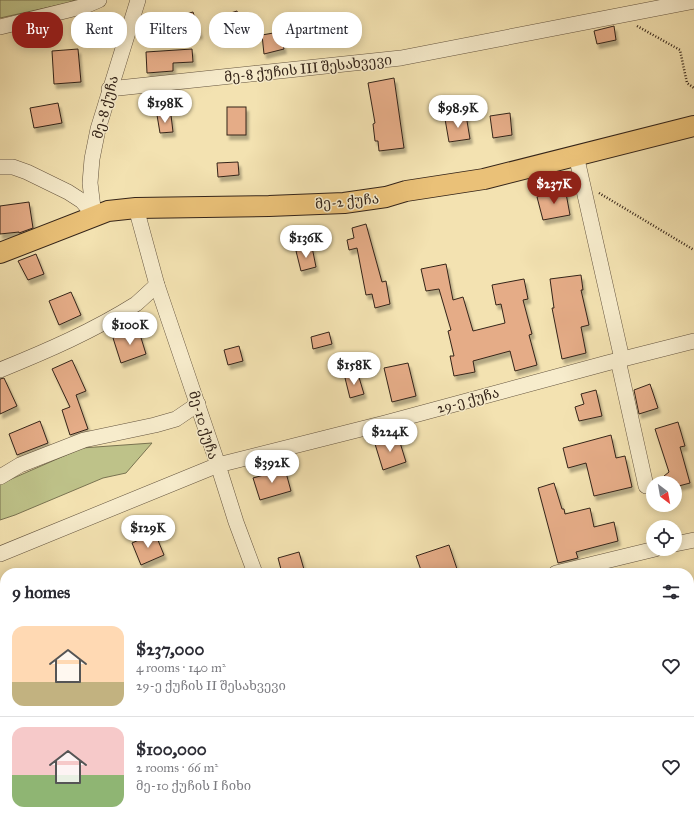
<!DOCTYPE html>
<html lang="en">
<head>
<meta charset="utf-8">
<style>
	:root { --surface:#fff; --page:#f7f7f7; --text:#2b2b33; --muted:#7c7c81; --line:#e1e1e2; --accent:#8f2418 }
	body { margin:0; font-family:"IM FELL Great Primer","Noto Serif Georgian",serif; background:var(--page); color:var(--text); height:100vh; display:flex; flex-direction:column; font-size:15px; white-space:nowrap }
	* { box-sizing:border-box; margin:0 }
	p { font-size:13px; color:var(--muted) }
	.icon { flex:none; width:22px; height:22px; fill:none; stroke:currentColor; stroke-width:2; stroke-linecap:round; stroke-linejoin:round }
	.map { position:relative; flex:1; overflow:hidden }
	.drawer { position:absolute; left:0px; top:568px; width:694px; height:256px; display:flex; flex-direction:column; background:var(--surface); border-radius:16px 16px 0 0; box-shadow:0 2px 10px #0003 }
	.drawer>* { flex:none }
	.hud { position:absolute; left:12px; top:12px; width:400px; height:36px; display:flex; gap:8px }
	.needle { width:26px; rotate:149deg }
	.tools { position:absolute; left:646px; top:476px; display:grid; gap:8px }
	.tools a { display:grid; place-items:center; width:36px; height:36px; border-radius:50%; background:var(--surface); box-shadow:0 2px 10px #0003; font-size:20px }
	.price { position:absolute; translate:-50% -34px; padding:0 9px; border-radius:14px; background:#fff; color:#222; font-size:13px; line-height:26px; filter:drop-shadow(0 1px 2px #0008) }
	.price::after { content:''; position:absolute; left:50%; top:24px; width:12px; height:9px; margin-left:-6px; background:inherit; clip-path:polygon(0 0,100% 0,50% 100%) }
	.price.active { background:var(--accent); color:#fff }
	ul { padding:0; list-style:none }
	li { display:flex; align-items:center; gap:12px; height:100px; padding:0 12px }
	li+li { border-top:1px solid var(--line) }
	li span { display:grid; place-items:center; flex:none; width:112px; height:80px; border-radius:12px; color:#555 }
	li>.icon { margin-inline-start:auto }
	span .icon { width:48px; height:48px; fill:#fffc; stroke-width:1 }
	li b { font-size:17px }
	h2 { display:flex; justify-content:space-between; align-items:center; height:48px; padding:0 12px; font-size:17px }
	.tag { padding:0 14px; border-radius:16px; background:var(--surface); box-shadow:0 2px 10px #0003; font-size:14px; line-height:36px }
	.tag.active { background:var(--accent); color:#fff }
	.map>svg:first-child { display:block }
</style>
</head>
<body>
<div class="map">
<svg width="694" height="824" viewBox="0 0 694 824">
	<defs>
		<filter id="shadow"><feDropShadow dx="2.5" dy="4.5" stdDeviation="1" flood-color="#0004"/></filter>
	</defs>
	<rect width="100%" height="100%" fill="#f3e2b1"/>
	<filter id="stains"><feTurbulence type="fractalNoise" baseFrequency=".005" numOctaves="4"/><feColorMatrix values="0 0 0 0 .2 0 0 0 0 .09 0 0 0 0 .02 0 0 0 .5 -.17"/></filter>
	<radialGradient id="worn" r=".72"><stop offset=".6" stop-color="#630" stop-opacity="0"/><stop offset="1" stop-color="#630" stop-opacity=".3"/></radialGradient>
	<g fill="#bec289" stroke="#797351">
		<path d="M0,0H75L68,3L0,18Z"/>
		<path d="M152,443L126,473L103,478L15,515L0,520V484L82,448Z"/>
		<path d="M694,702V824H409L420,819H689V704Z"/>
	</g>
	<g fill="#e5ac87" stroke="#342419" filter="url(#shadow)">
		<path d="M237,11L241,26L223,30L221,16Z"/>
		<path d="M193,12L200,34L183,38L179,16Z"/>
		<path d="M614,26L616,40L597,44L594,31Z"/>
		<path d="M279,32L284,49L264,54L262,35Z"/>
		<path d="M78,49L81,82L54,84L52,51Z"/>
		<path d="M192,49L193,62L173,63V71L147,73L146,52Z"/>
		<path d="M394,78L404,148L379,151L378,141H375L373,124L375,123L368,83Z"/>
		<path d="M58,103L62,123L34,128L30,108Z"/>
		<rect x="227" y="107" width="19" height="28"/>
		<path d="M510,113L512,135L493,138L490,116Z"/>
		<path d="M157,115H171L173,132L160,133Z"/>
		<path d="M466,115L470,139L449,142L445,119Z"/>
		<path d="M238,162L239,175L218,177L217,163Z"/>
		<path d="M565,188L570,215L543,220L537,197Z"/>
		<path d="M29,202L33,228L19,233V232L0,234V206Z"/>
		<path d="M366,224L382,282L386,281L390,304L375,308L372,294L366,295L357,248L349,250L347,240L354,238L352,228Z"/>
		<path d="M312,247L316,267L301,271L296,251Z"/>
		<path d="M36,254L44,274L28,280L18,261Z"/>
		<path d="M446,264L453,300L463,297L473,331L505,323L501,304L496,305L492,285L524,279L528,299L523,300L532,334L529,335L537,365L515,371L510,351L473,361L475,372L454,376L450,356H454L448,331L451,330L439,289L426,291L421,269Z"/>
		<path d="M581,275L583,290H581L589,325L581,327L586,353L562,359L552,308H554L550,279Z"/>
		<path d="M71,292L81,315L59,325L49,301Z"/>
		<path d="M138,328L146,354L121,363L113,338Z"/>
		<path d="M329,332L332,344L313,349L311,337Z"/>
		<path d="M239,346L243,361L228,365L224,350Z"/>
		<path d="M72,360L86,391L76,395L88,429L70,435L62,410L70,407L52,369Z"/>
		<path d="M408,363L416,396L392,402L384,368Z"/>
		<path d="M358,374L364,394L350,398L345,378Z"/>
		<path d="M4,378L17,406L0,414V379Z"/>
		<path d="M650,384L658,408L639,414L634,390Z"/>
		<path d="M596,390L602,416L579,421L575,407L584,404L581,394Z"/>
		<path d="M40,421L48,443L17,455L9,434Z"/>
		<path d="M678,422L685,446L680,447L690,483L675,487V483H666L664,476L669,472L655,429Z"/>
		<path d="M611,435L616,458L625,456L632,487L594,496L586,463L568,468L563,448Z"/>
		<path d="M398,436L406,462L383,470L375,444Z"/>
		<path d="M285,469L291,491L260,500L253,478Z"/>
		<path d="M554,483L562,509H564L565,514L590,508L594,527L614,522L618,541L576,552L578,558L558,563L538,488Z"/>
		<path d="M155,533L164,555L141,565L132,543Z"/>
		<path d="M449,545L457,569L444,573H422L416,556Z"/>
		<path d="M299,552L305,573H282L278,558Z"/>
	</g>
	<g fill="none" stroke-linecap="round" stroke-linejoin="round">
		<defs>
			<g id="minor">
				<path d="M0,27L85,6L99,0"/>
				<path d="M109,89L401,58L694,1"/>
				<path d="M576,155L622,359"/>
				<path d="M0,167H13L27,172L68,192L82,201L94,215"/>
				<path d="M94,216L90,183L92,159L98,129L138,0"/>
				<path d="M618,360L646,486"/>
				<path d="M0,370C47,351 93,331 136,304C143,298 150,291 157,285"/>
				<path d="M0,477L20,465L84,440L155,425L176,419L198,404"/>
				<path d="M675,544L694,540"/>
				<path d="M0,554L218,465L157,285L136,208"/>
				<path d="M255,573L236,522L218,465L385,423L607,363L694,341"/>
				<path d="M556,573L655,549"/>
				<path d="M0,760L5,758"/>
				<path d="M268,824L282,819"/>
			</g>
			<path id="major" d="M0,253L108,211L136,208L269,206L344,203L386,197L406,191L484,179L694,126"/>
		</defs>
		<use href="#minor" stroke="#64543f" stroke-width="16"/>
		<use href="#major" stroke="#342419" stroke-width="22"/>
		<g stroke="#342419" stroke-width="2.5" stroke-dasharray="1 2" stroke-linecap="butt">
			<path d="M637,26L680,50L687,83L694,88"/>
			<path d="M599,193L694,250"/>
			<path d="M689,788L694,786"/>
			<path d="M619,824L628,819"/>
		</g>
		<use href="#minor" stroke="#f7eccc" stroke-width="15"/>
		<use href="#major" stroke="#eac178" stroke-width="20"/>
	</g>
	<g text-anchor="middle" stroke-width="3" stroke-linejoin="round" paint-order="stroke">
		<g font-size="14" fill="#342419" stroke="#f7eccc">
			<text transform="translate(308 68) rotate(-6)" y="5">მე-8 ქუჩის III შესახვევი</text>
			<text transform="translate(105 107) rotate(-75)" y="5">მე-8 ქუჩა</text>
			<text transform="translate(347 201) rotate(-5)" y="5">მე-2 ქუჩა</text>
			<text transform="translate(468 400) rotate(-15)" y="5">29-ე ქუჩა</text>
			<text transform="translate(204 425) rotate(73)" y="5">მე-10 ქუჩა</text>
		</g>
	</g>
	<rect width="100%" height="100%" filter="url(#stains)"/>
	<rect width="100%" height="100%" fill="url(#worn)"/>
</svg>
<div class="tools">
<a><svg class="needle" viewBox="-14 -14 28 28"><path d="M0-13l5 13h-10z" fill="#e53935"/><path d="M0 13l5-13h-10z" fill="#7c7c81"/></svg></a>
<a><svg class="icon" aria-label="locate" viewBox="0 0 24 24"><circle cx="12" cy="12" r="6"/><path d="M12 2v4M12 18v4M2 12h4M18 12h4"/></svg></a>
</div>
<b class="price" style="left:165px;top:124px">$198K</b>
<b class="price" style="left:458px;top:129px">$98.9K</b>
<b class="price active" style="left:554px;top:205px">$237K</b>
<b class="price" style="left:306px;top:259px">$136K</b>
<b class="price" style="left:130px;top:346px">$100K</b>
<b class="price" style="left:354px;top:386px">$158K</b>
<b class="price" style="left:390px;top:453px">$224K</b>
<b class="price" style="left:272px;top:484px">$392K</b>
<b class="price" style="left:148px;top:549px">$129K</b>
<div class="hud">
<a class="tag active">Buy</a>
<a class="tag">Rent</a>
<a class="tag">Filters</a>
<a class="tag">New</a>
<a class="tag">Apartment</a>
</div>
<section class="drawer">
<h2>9 homes<svg class="icon" aria-label="filters" viewBox="0 0 24 24"><path d="M4 7h16M4 17h16"/><circle cx="9" cy="7" r="2"/><circle cx="15" cy="17" r="2"/></svg></h2>
<ul>
<li><span style="background:linear-gradient(#ffd9b3 70%,#c2b280 0)"><svg class="icon" aria-label="home" viewBox="0 0 24 24"><path d="M3 11l9-7 9 7M6 9v11h12V9"/></svg></span><div><b>$237,000</b><p>4 rooms · 140 m²</p><p>29-ე ქუჩის II შესახვევი</p></div><svg class="icon" aria-label="heart" viewBox="0 0 24 24"><path d="M12 20l-8-8c-3-5 5-10 8-4 3-6 11-1 8 4z"/></svg></li>
<li><span style="background:linear-gradient(#f6c9c9 60%,#8fb573 0)"><svg class="icon" aria-label="home" viewBox="0 0 24 24"><path d="M3 11l9-7 9 7M6 9v11h12V9"/></svg></span><div><b>$100,000</b><p>2 rooms · 66 m²</p><p>მე-10 ქუჩის I ჩიხი</p></div><svg class="icon" aria-label="heart" viewBox="0 0 24 24"><path d="M12 20l-8-8c-3-5 5-10 8-4 3-6 11-1 8 4z"/></svg></li>
</ul>
</section>
</div>
</body>
</html>
